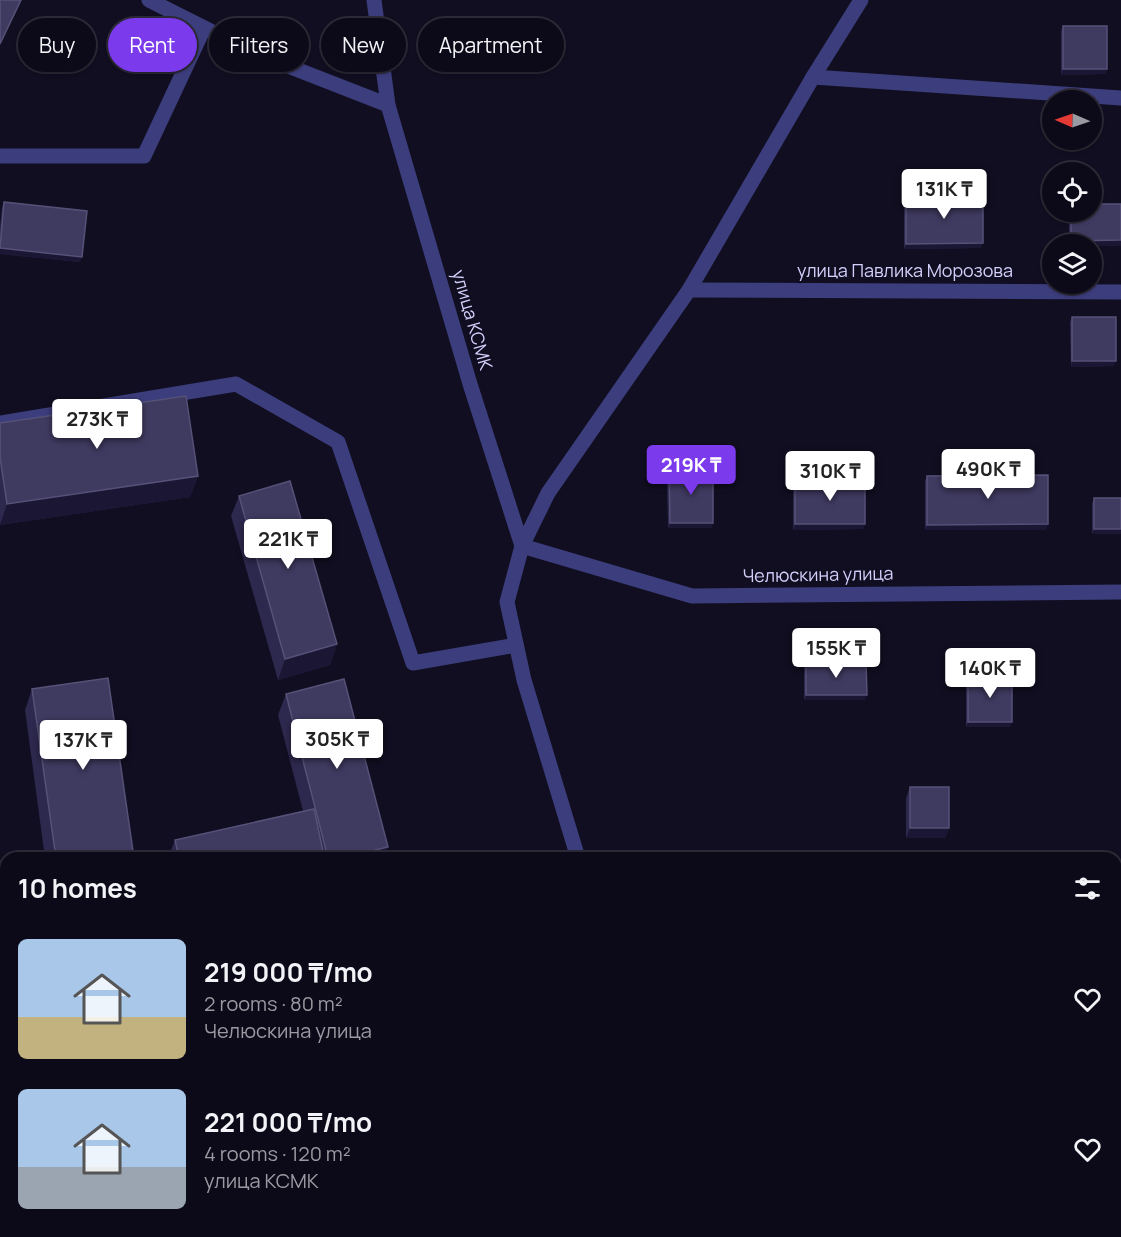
<!DOCTYPE html>
<html lang="en">
<head>
<meta charset="utf-8">
<style>
	:root { --surface:#0c0a18; --page:#151321; --text:#f1f3f6; --muted:#9a9aa2; --line:#2c2b37; --accent:#7c3aed }
	body { margin:0; font-family:Manrope,sans-serif; background:var(--page); color:var(--text); height:100vh; display:flex; flex-direction:column; font-size:22px; white-space:nowrap }
	* { box-sizing:border-box; margin:0 }
	p { font-size:20px; color:var(--muted) }
	.icon { flex:none; width:33px; height:33px; fill:none; stroke:currentColor; stroke-width:2; stroke-linecap:round; stroke-linejoin:round }
	.map { position:relative; flex:1; overflow:hidden }
	.panel { position:absolute; left:0px; top:852px; width:1122px; height:386px; display:flex; flex-direction:column; background:var(--surface); border-radius:18px 18px 0 0; box-shadow:0 2px 4px #0004,0 0 0 2px var(--line) }
	.panel>* { flex:none }
	.top-card { position:absolute; left:18px; top:18px; width:600px; height:54px; display:flex; gap:12px }
	.needle { width:39px; rotate:272deg }
	.buttons { position:absolute; left:1042px; top:90px; display:grid; gap:12px }
	.buttons a { display:grid; place-items:center; width:60px; height:60px; border-radius:50%; background:var(--surface); box-shadow:0 2px 4px #0004,0 0 0 2px var(--line); font-size:30px }
	.price { position:absolute; translate:-50% -51px; padding:0 14px; border-radius:6px; background:#fff; color:#222; font-size:20px; line-height:39px; filter:drop-shadow(0 2px 3px #0008) }
	.price::after { content:''; position:absolute; left:50%; top:36px; width:18px; height:14px; margin-left:-9px; background:inherit; clip-path:polygon(0 0,100% 0,50% 100%) }
	.price.on { background:var(--accent); color:#fff }
	ul { padding:0; list-style:none }
	li { display:flex; align-items:center; gap:18px; height:150px; padding:0 18px }
	li span { display:grid; place-items:center; flex:none; width:168px; height:120px; border-radius:9px; color:#555 }
	li>.icon { margin-inline-start:auto }
	span .icon { width:72px; height:72px; fill:#fffc; stroke-width:1 }
	li b { font-size:26px }
	h2 { display:flex; justify-content:space-between; align-items:center; height:72px; padding:0 18px; font-size:26px }
	.chip { padding:0 21px; border-radius:27px; background:var(--surface); box-shadow:0 2px 4px #0004,0 0 0 2px var(--line); font-size:21px; line-height:54px }
	.chip.on { background:var(--accent); color:#fff }
	.map>svg:first-child { display:block }
</style>
</head>
<body>
<div class="map">
<svg width="1121" height="1237" viewBox="0 0 1121 1237">
	<rect width="100%" height="100%" fill="#100e20"/>
	<g fill="none" stroke-linecap="round" stroke-linejoin="round">
		<g stroke="#3c3d7c" stroke-width="15">
			<path d="M0,156H144L204,28"/>
			<path d="M0,423L236,384L338,442L413,663L516,645"/>
		</g>
		<g stroke="#3c3d7c" stroke-width="15">
			<path d="M149,0L252,52L388,105"/>
			<path d="M374,0L388,105L470,384L522,546"/>
			<path d="M813,77L1121,98"/>
			<path d="M689,290L1121,292"/>
			<path d="M522,546L692,596L1121,592"/>
			<path d="M578,858L524,680L507,602L522,546L548,493L689,290L813,77L861,0"/>
			<path d="M1116,970H1121"/>
			<path d="M687,1232L688,1237"/>
		</g>
	</g>
	<g fill="#2d284d">
		<path d="M1063,26L1107,69L1105,74L1061,75V31Z"/>
		<path d="M906,197L981,248L904,249V203Z"/>
		<path d="M4,202L80,262L0,254V227L2,208Z"/>
		<path d="M1069,212H1092L1121,246H1092V244H1069Z"/>
		<path d="M1072,317L1114,366L1071,367L1070,322Z"/>
		<path d="M0,423L198,476L190,497L0,525Z"/>
		<path d="M669,470L713,523L711,528H668L667,475Z"/>
		<path d="M927,476L1046,530H925V481Z"/>
		<path d="M795,479L865,524L863,529L793,530V485Z"/>
		<path d="M239,496L337,644L330,665L278,680L231,516Z"/>
		<path d="M1094,498H1121L1092,534V503Z"/>
		<path d="M806,663L865,700H804V668Z"/>
		<path d="M968,676L1010,727H966V682Z"/>
		<path d="M32,689L134,858H45L25,710Z"/>
		<path d="M286,694L388,847L384,858H170L169,855L175,840L303,811L278,715Z"/>
		<path d="M910,787L949,828L945,838H906V798Z"/>
		<path d="M224,1232H287L288,1237H222Z"/>
	</g>
	<g fill="#1a1633">
		<path d="M1063,69H1107L1105,74L1061,75Z"/>
		<path d="M1121,240V246H1092V244H1070L1071,241Z"/>
		<path d="M983,243L981,248L904,249L906,244Z"/>
		<path d="M0,248L82,257L80,262L0,254Z"/>
		<path d="M1072,361H1116L1114,366L1071,367Z"/>
		<path d="M198,476L190,497L0,525L7,504Z"/>
		<path d="M670,523H713L711,528H668Z"/>
		<path d="M795,524H865L863,529L793,530Z"/>
		<path d="M1048,524L1046,530H925L927,525Z"/>
		<path d="M1094,529H1121V534H1092Z"/>
		<path d="M337,644L330,665L278,680L285,659Z"/>
		<path d="M806,695H867L865,700H804Z"/>
		<path d="M968,722H1012L1010,727H966Z"/>
		<path d="M910,828H949L945,838H906Z"/>
		<path d="M388,847L384,858H343Z"/>
		<path d="M323,851L321,858H294Z"/>
		<rect x="1116" y="916" width="5" height="6"/>
	</g>
	<g fill="#3f3a60" stroke="#565178" stroke-width="1.5">
		<path d="M0,0H21L0,44Z"/>
		<rect x="1063" y="26" width="44" height="43"/>
		<path d="M906,197H983V243L906,244Z"/>
		<path d="M4,202L87,211L82,257L0,248Z"/>
		<path d="M1092,204H1121V240L1071,241V212H1092Z"/>
		<rect x="1072" y="317" width="44" height="44"/>
		<path d="M186,396L198,476L7,504L0,457V423Z"/>
		<path d="M713,469V523H670L669,470Z"/>
		<path d="M1048,475V524L927,525V476Z"/>
		<rect x="795" y="479" width="70" height="45"/>
		<path d="M290,481L337,644L285,659L239,496Z"/>
		<rect x="1094" y="498" width="27" height="31"/>
		<path d="M866,662L867,695H806V663Z"/>
		<rect x="968" y="676" width="44" height="46"/>
		<path d="M108,678L134,858H56L32,689Z"/>
		<path d="M344,679L388,847L343,858H328L286,694Z"/>
		<rect x="910" y="787" width="39" height="41"/>
		<path d="M314,809L323,851L294,858H179L175,840Z"/>
		<rect x="1116" y="872" width="5" height="44"/>
		<path d="M228,1232H287L288,1237H229Z"/>
	</g>
	<g text-anchor="middle" stroke-width="4.5" stroke-linejoin="round" paint-order="stroke">
		<g font-size="18" fill="#d3d0fc" stroke="#100e20">
			<text x="905" y="277">улица Павлика Морозова</text>
			<text transform="translate(472 320) rotate(74)" y="6">улица КСМК</text>
			<text transform="translate(818 575) rotate(-1)" y="6">Челюскина улица</text>
		</g>
	</g>
</svg>
<div class="buttons">
<a><svg class="needle" viewBox="-14 -14 28 28"><path d="M0-13l5 13h-10z" fill="#e53935"/><path d="M0 13l5-13h-10z" fill="#9a9aa2"/></svg></a>
<a><svg class="icon" aria-label="locate" viewBox="0 0 24 24"><circle cx="12" cy="12" r="6"/><path d="M12 2v4M12 18v4M2 12h4M18 12h4"/></svg></a>
<a><svg class="icon" aria-label="layers" viewBox="0 0 24 24"><path d="M12 4l9 5-9 5-9-5zM3 14l9 5 9-5"/></svg></a>
</div>
<b class="price" style="left:944px;top:220px">131K ₸</b>
<b class="price" style="left:97px;top:450px">273K ₸</b>
<b class="price on" style="left:691px;top:496px">219K ₸</b>
<b class="price" style="left:988px;top:500px">490K ₸</b>
<b class="price" style="left:830px;top:502px">310K ₸</b>
<b class="price" style="left:288px;top:570px">221K ₸</b>
<b class="price" style="left:836px;top:679px">155K ₸</b>
<b class="price" style="left:990px;top:699px">140K ₸</b>
<b class="price" style="left:337px;top:770px">305K ₸</b>
<b class="price" style="left:83px;top:771px">137K ₸</b>
<div class="top-card">
<a class="chip">Buy</a>
<a class="chip on">Rent</a>
<a class="chip">Filters</a>
<a class="chip">New</a>
<a class="chip">Apartment</a>
</div>
<section class="panel">
<h2>10 homes<svg class="icon" aria-label="filters" viewBox="0 0 24 24"><path d="M4 7h16M4 17h16"/><circle cx="9" cy="7" r="2"/><circle cx="15" cy="17" r="2"/></svg></h2>
<ul>
<li><span style="background:linear-gradient(#a9c7e8 65%,#c2b280 0)"><svg class="icon" aria-label="home" viewBox="0 0 24 24"><path d="M3 11l9-7 9 7M6 9v11h12V9"/></svg></span><div><b>219 000 ₸/mo</b><p>2 rooms · 80 m²</p><p>Челюскина улица</p></div><svg class="icon" aria-label="heart" viewBox="0 0 24 24"><path d="M12 20l-8-8c-3-5 5-10 8-4 3-6 11-1 8 4z"/></svg></li>
<li><span style="background:linear-gradient(#a9c7e8 65%,#9aa5b1 0)"><svg class="icon" aria-label="home" viewBox="0 0 24 24"><path d="M3 11l9-7 9 7M6 9v11h12V9"/></svg></span><div><b>221 000 ₸/mo</b><p>4 rooms · 120 m²</p><p>улица КСМК</p></div><svg class="icon" aria-label="heart" viewBox="0 0 24 24"><path d="M12 20l-8-8c-3-5 5-10 8-4 3-6 11-1 8 4z"/></svg></li>
</ul>
</section>
</div>
</body>
</html>
